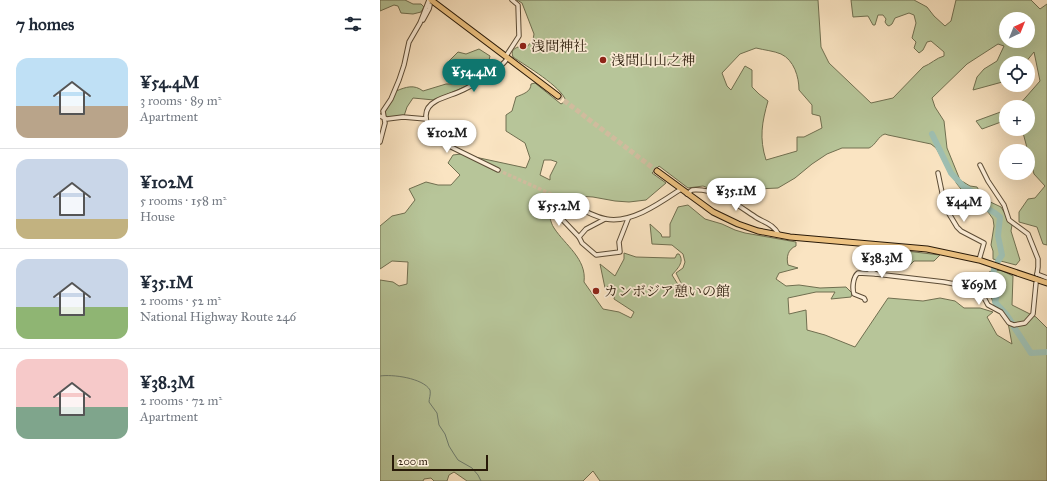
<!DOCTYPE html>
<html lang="en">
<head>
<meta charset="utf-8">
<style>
	:root { --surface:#fff; --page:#f6f6f7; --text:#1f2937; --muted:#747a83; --line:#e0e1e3; --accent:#0f766e }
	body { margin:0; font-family:"IM FELL Great Primer","Noto Serif JP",serif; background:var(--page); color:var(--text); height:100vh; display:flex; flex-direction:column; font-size:15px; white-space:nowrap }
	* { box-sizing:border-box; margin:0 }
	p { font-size:13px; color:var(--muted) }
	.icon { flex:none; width:22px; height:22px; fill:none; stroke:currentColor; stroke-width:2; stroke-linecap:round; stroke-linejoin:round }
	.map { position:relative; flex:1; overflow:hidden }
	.side { display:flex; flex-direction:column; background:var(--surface); width:380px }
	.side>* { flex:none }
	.needle { width:26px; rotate:43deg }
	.tools { position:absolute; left:619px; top:12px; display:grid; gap:8px }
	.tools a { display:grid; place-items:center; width:36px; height:36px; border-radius:50%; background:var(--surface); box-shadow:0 4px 16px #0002; font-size:20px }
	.scale { position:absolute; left:12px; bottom:10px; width:96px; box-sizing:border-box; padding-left:4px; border:2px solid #281908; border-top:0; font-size:11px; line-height:14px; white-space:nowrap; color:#281908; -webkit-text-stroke:3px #fcedd7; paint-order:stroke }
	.price { position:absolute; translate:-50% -34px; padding:0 9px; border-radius:14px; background:#fff; color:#222; font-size:13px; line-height:26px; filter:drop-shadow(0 1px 2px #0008) }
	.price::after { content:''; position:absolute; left:50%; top:24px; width:12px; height:9px; margin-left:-6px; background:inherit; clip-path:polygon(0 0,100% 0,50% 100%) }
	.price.selected { background:var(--accent); color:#fff }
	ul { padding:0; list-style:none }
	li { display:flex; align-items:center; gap:12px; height:100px; padding:0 16px }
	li+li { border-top:1px solid var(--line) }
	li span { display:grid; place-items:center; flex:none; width:112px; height:80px; border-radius:12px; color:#555 }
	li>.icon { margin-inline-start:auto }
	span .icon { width:48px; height:48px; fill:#fffc; stroke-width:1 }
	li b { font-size:17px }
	h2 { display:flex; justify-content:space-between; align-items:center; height:48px; padding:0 16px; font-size:17px }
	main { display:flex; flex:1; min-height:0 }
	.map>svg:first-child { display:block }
</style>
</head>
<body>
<main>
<section class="side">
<h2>7 homes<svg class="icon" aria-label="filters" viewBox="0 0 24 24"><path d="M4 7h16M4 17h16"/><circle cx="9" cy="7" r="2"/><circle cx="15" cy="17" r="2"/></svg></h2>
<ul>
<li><span style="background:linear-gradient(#bfe0f5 60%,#b9a48a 0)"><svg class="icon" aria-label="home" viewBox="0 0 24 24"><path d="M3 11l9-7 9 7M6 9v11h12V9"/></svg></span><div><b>¥54.4M</b><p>3 rooms · 89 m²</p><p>Apartment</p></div></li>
<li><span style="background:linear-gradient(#c9d6e8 75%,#c2b280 0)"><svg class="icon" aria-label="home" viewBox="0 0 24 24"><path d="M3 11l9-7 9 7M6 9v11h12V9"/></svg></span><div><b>¥102M</b><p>5 rooms · 158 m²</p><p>House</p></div></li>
<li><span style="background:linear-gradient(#c9d6e8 60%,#8fb573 0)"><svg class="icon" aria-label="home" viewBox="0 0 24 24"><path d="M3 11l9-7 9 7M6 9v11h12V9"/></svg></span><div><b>¥35.1M</b><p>2 rooms · 52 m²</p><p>National Highway Route 246</p></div></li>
<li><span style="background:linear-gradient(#f6c9c9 60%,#7fa58c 0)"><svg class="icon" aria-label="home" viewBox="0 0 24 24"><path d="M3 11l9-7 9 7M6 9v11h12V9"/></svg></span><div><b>¥38.3M</b><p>2 rooms · 72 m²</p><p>Apartment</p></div></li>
</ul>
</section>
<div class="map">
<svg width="667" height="481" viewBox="0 0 667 481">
	<rect width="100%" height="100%" fill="#fae4c2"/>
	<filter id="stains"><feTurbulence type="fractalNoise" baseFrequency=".005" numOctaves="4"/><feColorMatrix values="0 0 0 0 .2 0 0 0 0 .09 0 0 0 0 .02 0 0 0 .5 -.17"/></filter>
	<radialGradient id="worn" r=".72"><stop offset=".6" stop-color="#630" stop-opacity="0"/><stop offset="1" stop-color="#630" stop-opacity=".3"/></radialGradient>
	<g fill="#b7c599" stroke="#706f50" fill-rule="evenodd">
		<path d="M0,0H25L33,4H41L44,7L41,12L33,14L21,13L18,6L14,5L0,11Z"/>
		<path d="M137,0H438L441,47L449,63L491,103L513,98L543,67C551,64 556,58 564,56V52L551,41L547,42L543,50L539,53L534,48L536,42L532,38L536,23L534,15L529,13L515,18L512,24L509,26L507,25L505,22L506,19L503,15H498L495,25H493L488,16L473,17L471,0H534L547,7L554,16L565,26L571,21L576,0H651L660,9L667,4V245L663,244L657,227L639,222V212L648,199L655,198L665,186L654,174L642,129H648V107H634L639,105L660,81L654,52L645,63H626V81L593,90L597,77L604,69L617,61L624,46L618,44L587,64L552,98L555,107L564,121L567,148L580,180L590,186L597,187L604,199L621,207L632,225L631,231L640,260L636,265L613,259V251L611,245L614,226L613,219L608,212L592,196L585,194L577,184L556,148L551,144L508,135L505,134C498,136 496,145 489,148H462L447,154L432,164L415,178L398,188L377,189L355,198L323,186L308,188L279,166L272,173L286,183L266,200L249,202L235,201L213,197L198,196L195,200L192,208L176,199L171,200L168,207C169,213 170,222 174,228C185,245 207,259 204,282L223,309L239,312L251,318L254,312L234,299L236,288L230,285L225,288L220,264L235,276L244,259V253L256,257L290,258H295L297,254H299C305,262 297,269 292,275L297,283L304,289L296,273L303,268L305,262L303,254L292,245L272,244L270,224L281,234L282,237H290V224L298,207L308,205L325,219L342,224L355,230L365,233L416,242V246C408,249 406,257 408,265L418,268L399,273L396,279L406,286L419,285L440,288L466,287L472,293L471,297L451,299L455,292H436L408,298L409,314L426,310L427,330L445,335L475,347L508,298L543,301L560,298L575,301L584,308H600L613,312L607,317L617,335L632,344L626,312L615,307L611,297L614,291L609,272L621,270L633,276L632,305L656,317L667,328V481H220L213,471L203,481H87L74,472L69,475L67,481H54L51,478L44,479L43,481H0V280L13,282L19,286L27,284L28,262L12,261L0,269V226L12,216L25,213L35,200L29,189L46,182L58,185H71L80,175L68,163L73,155L81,154L146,168L150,158L145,143L126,131V115L132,111L136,97C143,94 151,92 151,84L155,83L181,104L186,101C181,86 146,66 133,57C131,51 133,49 138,47L145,49L153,40L154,34L142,3ZM626,19H648V41H626ZM376,48C384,50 394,51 401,54C414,60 419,77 419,90L432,105V114L440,116L442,128L424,137H417V151L386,160C379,138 382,122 388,101L379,94L372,87V70L365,66L351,90L347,86L342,73L360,54ZM164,160H171L177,162L170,176V180L160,175Z"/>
		<path d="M99,49L110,56L108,64L110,71L89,85L54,100L33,98L27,107L24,116L6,117L4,114L16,91C26,87 34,84 43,91L66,84H72L89,75L87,68L82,65L71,76L67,63L78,52L86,54Z"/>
		<path d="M626,110V122H621L602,129L596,121Z"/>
		<path d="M505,249L526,251L560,255L554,261H534L529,266L519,262L498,265L497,258L503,253Z"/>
	</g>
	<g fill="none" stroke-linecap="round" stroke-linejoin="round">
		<path stroke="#6f7d6e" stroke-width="1" d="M0,376C12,374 43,378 50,390C51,394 49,399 49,402L57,413L59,425L65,434L69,446L74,454L78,460L92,468L98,475L101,481"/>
		<g stroke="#9ebfb2" stroke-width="6">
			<path d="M552,134L571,173L583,186L593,192L603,206L615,213L620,217L618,236L622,255L618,261"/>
			<path d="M614,269L613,276L618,291L615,302L626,314L632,323"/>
			<path d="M634,327L651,353L667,352"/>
		</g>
		<path stroke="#d0bb9d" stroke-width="3.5" stroke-dasharray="3.5 2" stroke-linecap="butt" d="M118,170L184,200"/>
		<path stroke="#d0bb9d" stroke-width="5" stroke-dasharray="5 2.5" stroke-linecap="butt" d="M178,96L277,171"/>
		<defs>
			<g id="minor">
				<path d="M43,20L49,9L50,5"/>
				<path d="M126,56L139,36L138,5L132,0"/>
				<path d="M0,116L7,119L23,117L46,119"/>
				<path d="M0,142L5,123L3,111L11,99L19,80L24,65L29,42L40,23L49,0"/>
				<path d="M600,165L608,181L624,205L629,220L648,234L658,259V267L657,274"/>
				<path d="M118,170L63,143C50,133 36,112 56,101C65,96 76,94 85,89C101,81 117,72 128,58"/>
				<path d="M558,173L565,207L577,227L581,231L604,243L599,260"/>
				<path d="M307,194L312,190C337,188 357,205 377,218C386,223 394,225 399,235"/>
				<path d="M184,200C197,207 211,216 226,219C251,224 280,203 301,189"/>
				<path d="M178,207L179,216L199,237"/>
				<path d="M225,219L206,229L199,237L202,243L216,255L240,252L239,242L248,219"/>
				<path d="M496,274L564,282L596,288L601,292L608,305L621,312L629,323L634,325L645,323L653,314L656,283"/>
				<path d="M657,274L667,278"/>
				<path d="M485,300L484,298L474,294C472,288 473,277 478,273L496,274L484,267L481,264C491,255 500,261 504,245"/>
			</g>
			<g id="highway">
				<path d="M51,0L178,96"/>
				<path d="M277,171L333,212L358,224L378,231L410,237L547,249L599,260L667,283"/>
			</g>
		</defs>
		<use href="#minor" stroke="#5c4c36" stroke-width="5.5"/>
		<use href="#highway" stroke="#281908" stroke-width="7"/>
		<use href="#minor" stroke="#fcedd7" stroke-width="3.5"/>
		<use href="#highway" stroke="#edc281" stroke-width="5"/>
	</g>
	<g fill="#8f2418" stroke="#fcedd7" stroke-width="1.5">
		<circle cx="143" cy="46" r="4"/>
		<circle cx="223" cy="60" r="4"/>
		<circle cx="216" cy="291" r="4"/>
	</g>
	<g text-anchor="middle" stroke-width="3.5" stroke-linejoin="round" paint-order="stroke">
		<g font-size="14" fill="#281908" stroke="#fcedd7" text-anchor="start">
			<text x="151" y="51">浅間神社</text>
			<text x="231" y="65">浅間山山之神</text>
			<text x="224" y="296">カンボジア憩いの館</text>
		</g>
	</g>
	<rect width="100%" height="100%" filter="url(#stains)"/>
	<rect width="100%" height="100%" fill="url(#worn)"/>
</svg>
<div class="tools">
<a><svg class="needle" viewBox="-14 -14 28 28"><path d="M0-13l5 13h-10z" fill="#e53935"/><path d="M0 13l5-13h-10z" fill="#747a83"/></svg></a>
<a><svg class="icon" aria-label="locate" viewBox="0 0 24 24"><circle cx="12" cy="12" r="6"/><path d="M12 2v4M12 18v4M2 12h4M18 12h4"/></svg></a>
<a>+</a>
<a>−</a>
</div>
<div class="scale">200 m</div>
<b class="price selected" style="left:94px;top:93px">¥54.4M</b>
<b class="price" style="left:67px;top:154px">¥102M</b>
<b class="price" style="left:356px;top:212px">¥35.1M</b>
<b class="price" style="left:584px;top:223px">¥44M</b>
<b class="price" style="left:179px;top:227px">¥55.2M</b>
<b class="price" style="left:502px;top:279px">¥38.3M</b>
<b class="price" style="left:599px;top:306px">¥69M</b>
</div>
</main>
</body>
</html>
